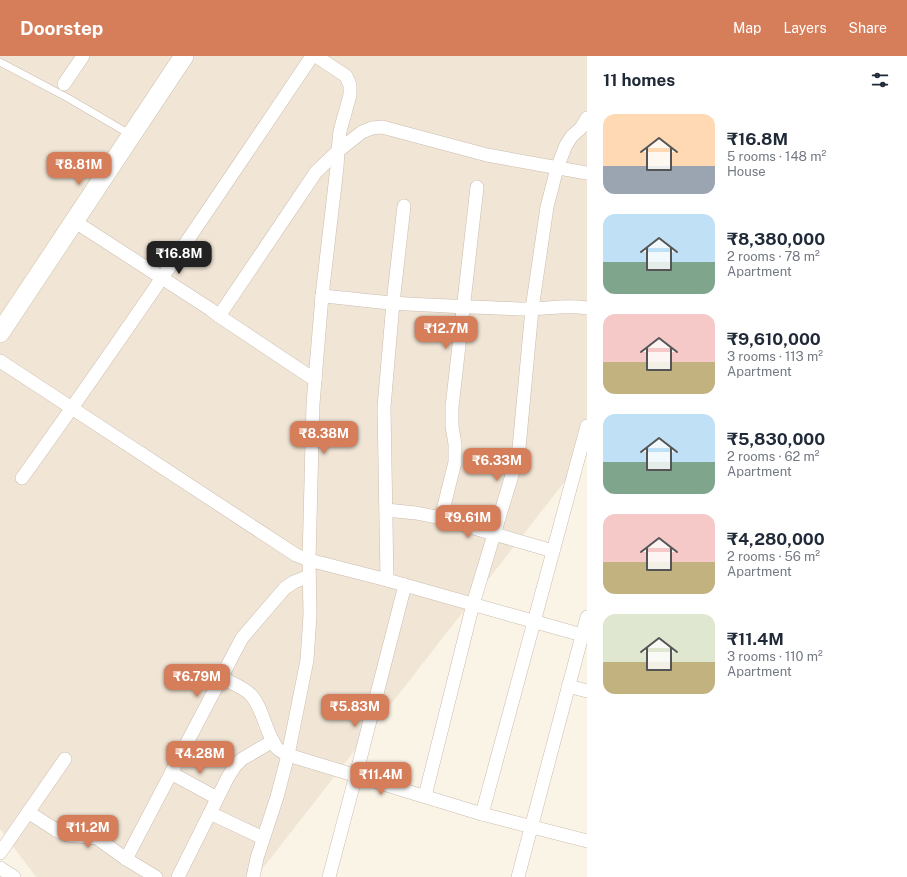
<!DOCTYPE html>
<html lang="en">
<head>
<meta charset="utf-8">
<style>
	:root { --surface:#fff; --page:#f6f6f7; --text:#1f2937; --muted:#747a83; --accent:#d67d5a }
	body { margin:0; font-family:"Public Sans",sans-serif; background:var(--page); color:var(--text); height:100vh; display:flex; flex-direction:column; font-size:15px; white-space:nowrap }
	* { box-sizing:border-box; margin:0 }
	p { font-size:13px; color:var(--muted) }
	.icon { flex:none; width:22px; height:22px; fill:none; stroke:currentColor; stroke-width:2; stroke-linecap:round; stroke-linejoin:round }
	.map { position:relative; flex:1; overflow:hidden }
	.details { display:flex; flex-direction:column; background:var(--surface); width:320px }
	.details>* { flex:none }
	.price { position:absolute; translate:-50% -34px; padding:0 9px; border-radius:8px; background:var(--accent); color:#fff; font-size:13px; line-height:26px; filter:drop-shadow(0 1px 2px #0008) }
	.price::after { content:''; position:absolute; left:50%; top:24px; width:12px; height:9px; margin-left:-6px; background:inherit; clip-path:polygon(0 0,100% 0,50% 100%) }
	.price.on { background:#222; color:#fff }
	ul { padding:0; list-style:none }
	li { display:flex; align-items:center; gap:12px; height:100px; padding:0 16px }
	li span { display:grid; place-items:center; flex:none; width:112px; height:80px; border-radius:12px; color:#555 }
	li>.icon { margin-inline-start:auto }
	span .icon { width:48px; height:48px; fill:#fffc; stroke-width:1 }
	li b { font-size:17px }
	h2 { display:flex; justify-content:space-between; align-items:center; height:48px; padding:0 16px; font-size:17px }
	header { display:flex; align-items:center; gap:24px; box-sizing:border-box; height:56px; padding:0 20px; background:var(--accent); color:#fff }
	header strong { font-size:19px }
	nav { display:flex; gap:22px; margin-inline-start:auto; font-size:14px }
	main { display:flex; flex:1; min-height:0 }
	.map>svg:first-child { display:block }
</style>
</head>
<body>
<header>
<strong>Doorstep</strong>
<nav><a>Map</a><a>Layers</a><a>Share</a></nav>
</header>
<main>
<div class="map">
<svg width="587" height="821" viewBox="0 0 587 821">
	<rect width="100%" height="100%" fill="#faf4e7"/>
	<path fill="#f1e6d6" d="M0,0H587V397L256,821H36L0,773Z"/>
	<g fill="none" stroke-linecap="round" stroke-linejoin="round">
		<defs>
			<path id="lane" d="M0,6L68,42L131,79"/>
			<g id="street">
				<path d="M64,28L83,0"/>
				<path d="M74,165L210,253L219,260L315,324"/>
				<path d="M322,240C345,242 369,245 392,247C434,250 477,251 520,253C543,254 564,248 587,252"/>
				<path d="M219,260L316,116L338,95L362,76L372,72L382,71L487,99L587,117"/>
				<path d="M0,305L296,499L309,504L387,524L582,579"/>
				<path d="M22,422C122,283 217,141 312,0"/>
				<path d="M386,454L416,457L441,462L494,478L553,495"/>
				<path d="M441,462L455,406V388L452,370V351L477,131"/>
				<path d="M387,524L384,351L393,247L404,150"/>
				<path d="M222,622C231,627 244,631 251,639C263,652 266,678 277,692C280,695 284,697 288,699L482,758L587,785"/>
				<path d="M568,630L587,635"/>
				<path d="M171,717L217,742"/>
				<path d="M425,740L473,548L512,419L519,392L532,253L547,151L557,112L566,89L572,80L581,72L587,62"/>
				<path d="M28,756L56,774L67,779L97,782L126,803L156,821"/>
				<path d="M210,757L263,782"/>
				<path d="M482,758L587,370"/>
				<path d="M0,797L65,703"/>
				<path d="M126,803L242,582L285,532L294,526L309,520"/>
				<path d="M0,812L14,821"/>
				<path d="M178,821L228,721L235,710L242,703L273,685"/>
				<path d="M253,821L257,802L277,741L288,699L307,604L310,559L309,504L313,348L322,240L337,111L338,95L340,75L350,39V29L346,20L316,0"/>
				<path d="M329,821L356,719L405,529"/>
				<path d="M518,821L587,561"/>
			</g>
			<path id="secondary" d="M0,277L184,0"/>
		</defs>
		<use href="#lane" stroke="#cbbcae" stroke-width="8"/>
		<use href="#street" stroke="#cbbcae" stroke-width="14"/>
		<use href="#secondary" stroke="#cdbdac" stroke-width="20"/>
		<use href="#lane" stroke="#fff" stroke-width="7"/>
		<use href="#street" stroke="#fff" stroke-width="13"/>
		<use href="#secondary" stroke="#fff" stroke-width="19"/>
	</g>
</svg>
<b class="price" style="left:79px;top:130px">₹8.81M</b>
<b class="price on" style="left:179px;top:219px">₹16.8M</b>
<b class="price" style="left:446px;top:294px">₹12.7M</b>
<b class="price" style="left:324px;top:399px">₹8.38M</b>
<b class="price" style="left:497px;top:426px">₹6.33M</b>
<b class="price" style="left:468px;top:483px">₹9.61M</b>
<b class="price" style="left:197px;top:642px">₹6.79M</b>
<b class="price" style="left:355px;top:672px">₹5.83M</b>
<b class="price" style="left:200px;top:719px">₹4.28M</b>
<b class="price" style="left:381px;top:740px">₹11.4M</b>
<b class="price" style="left:88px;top:793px">₹11.2M</b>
</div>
<section class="details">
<h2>11 homes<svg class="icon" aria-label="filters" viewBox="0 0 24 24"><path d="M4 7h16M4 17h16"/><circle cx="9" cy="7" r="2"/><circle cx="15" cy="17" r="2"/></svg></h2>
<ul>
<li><span style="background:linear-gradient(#ffd9b3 65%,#9aa5b1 0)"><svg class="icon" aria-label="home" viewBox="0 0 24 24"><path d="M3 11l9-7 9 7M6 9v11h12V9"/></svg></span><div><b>₹16.8M</b><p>5 rooms · 148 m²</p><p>House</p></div></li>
<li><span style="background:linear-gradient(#bfe0f5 60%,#7fa58c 0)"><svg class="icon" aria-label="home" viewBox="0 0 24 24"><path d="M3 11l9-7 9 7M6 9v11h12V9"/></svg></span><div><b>₹8,380,000</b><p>2 rooms · 78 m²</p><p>Apartment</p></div></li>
<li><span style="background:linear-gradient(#f6c9c9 60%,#c2b280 0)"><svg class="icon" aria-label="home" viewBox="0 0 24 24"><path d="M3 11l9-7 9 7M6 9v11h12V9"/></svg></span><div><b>₹9,610,000</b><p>3 rooms · 113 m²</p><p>Apartment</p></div></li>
<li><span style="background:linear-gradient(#bfe0f5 60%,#7fa58c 0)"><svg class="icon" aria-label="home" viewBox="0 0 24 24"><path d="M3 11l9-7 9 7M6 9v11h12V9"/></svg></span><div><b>₹5,830,000</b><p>2 rooms · 62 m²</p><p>Apartment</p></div></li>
<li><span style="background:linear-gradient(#f6c9c9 60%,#c2b280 0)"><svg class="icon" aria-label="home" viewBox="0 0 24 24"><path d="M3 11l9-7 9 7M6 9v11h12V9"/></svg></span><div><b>₹4,280,000</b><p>2 rooms · 56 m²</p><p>Apartment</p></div></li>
<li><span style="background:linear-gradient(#dfe7d0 60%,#c2b280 0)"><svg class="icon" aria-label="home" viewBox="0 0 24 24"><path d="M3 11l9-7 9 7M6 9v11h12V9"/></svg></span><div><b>₹11.4M</b><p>3 rooms · 110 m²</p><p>Apartment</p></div></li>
</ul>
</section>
</main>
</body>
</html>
